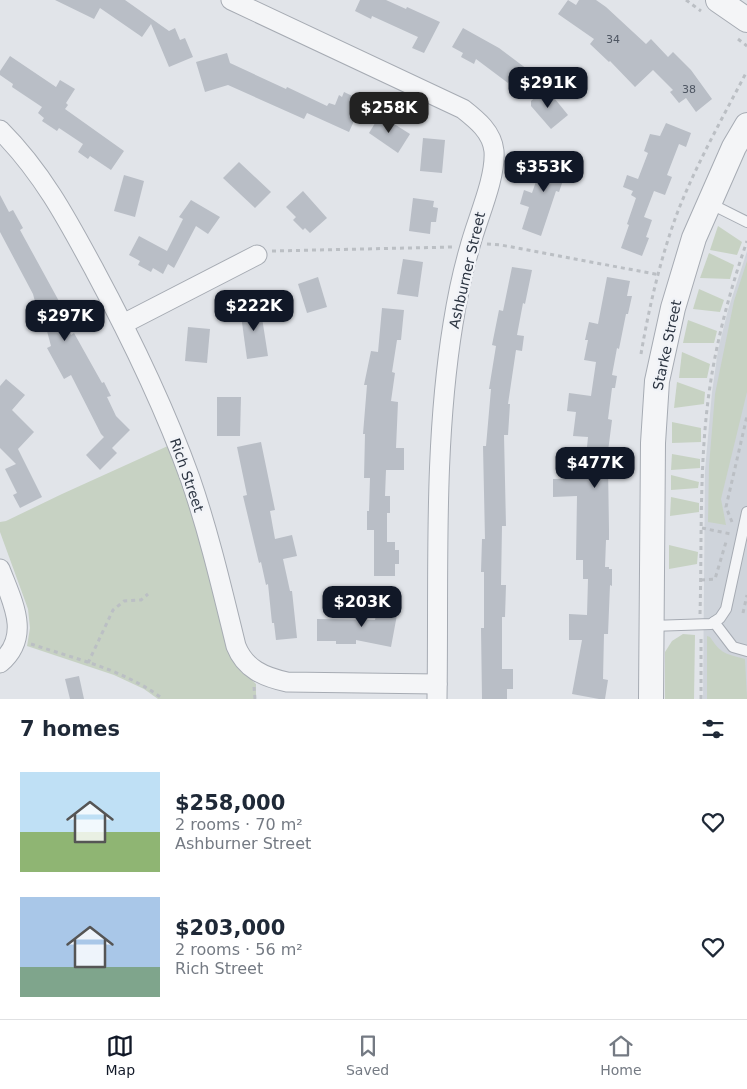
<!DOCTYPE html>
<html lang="en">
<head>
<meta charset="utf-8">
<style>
	:root { --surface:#fff; --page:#f6f6f7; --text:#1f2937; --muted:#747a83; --line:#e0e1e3; --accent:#111827 }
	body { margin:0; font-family:"DejaVu Sans",sans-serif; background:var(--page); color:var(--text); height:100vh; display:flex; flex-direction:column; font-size:19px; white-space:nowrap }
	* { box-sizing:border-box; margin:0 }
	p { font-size:16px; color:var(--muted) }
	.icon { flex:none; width:28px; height:28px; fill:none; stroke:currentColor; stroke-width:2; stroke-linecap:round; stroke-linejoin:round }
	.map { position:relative; height:699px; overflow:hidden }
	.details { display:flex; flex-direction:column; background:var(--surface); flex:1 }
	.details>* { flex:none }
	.price { position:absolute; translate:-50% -42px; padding:0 11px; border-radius:10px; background:var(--accent); color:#fff; font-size:16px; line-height:32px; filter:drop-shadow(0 1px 2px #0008) }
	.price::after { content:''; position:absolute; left:50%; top:30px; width:15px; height:11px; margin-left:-8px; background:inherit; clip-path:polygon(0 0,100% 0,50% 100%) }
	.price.current { background:#222; color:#fff }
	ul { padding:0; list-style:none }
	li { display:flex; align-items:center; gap:15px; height:125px; padding:0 20px }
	li span { display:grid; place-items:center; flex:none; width:140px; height:100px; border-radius:0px; color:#555 }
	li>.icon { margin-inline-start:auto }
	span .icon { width:60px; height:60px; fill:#fffc; stroke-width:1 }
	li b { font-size:21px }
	h2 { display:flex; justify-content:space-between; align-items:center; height:60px; padding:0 20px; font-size:21px }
	.dock { display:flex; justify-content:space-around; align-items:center; height:70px; border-top:1px solid var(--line); background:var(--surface); font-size:14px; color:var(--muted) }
	.dock a { display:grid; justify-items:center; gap:2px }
	.dock .current { color:var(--accent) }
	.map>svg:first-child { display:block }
</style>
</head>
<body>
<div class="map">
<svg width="747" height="699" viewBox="0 0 747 699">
	<rect width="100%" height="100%" fill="#e1e4e9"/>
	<path fill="#cfd4db" d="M747,251V699H703L705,470L712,392L718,350L728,310Z"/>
	<g fill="#c7d2c3">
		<path d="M718,226L742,242L737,255L710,250Z"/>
		<path d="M709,253L734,265L730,279L700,278Z"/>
		<path d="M747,261V392L721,499L726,525L708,522L709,466L715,394L734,301Z"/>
		<path d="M699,289L724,300L720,312L693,309Z"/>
		<path d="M688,320L717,331L714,343H683Z"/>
		<path d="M682,352L710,364L707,378H679Z"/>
		<path d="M677,382L705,392L704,404L674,408Z"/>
		<path d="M672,422L701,428V442L672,443Z"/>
		<path d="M170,445L190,495L231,653L243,672L256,684V699H158L144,689L114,675L27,646L30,628L28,609L0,532V522L6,521L62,494Z"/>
		<path d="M672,454L700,459V468L671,470Z"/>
		<path d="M671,475L699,482L698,488L671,490Z"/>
		<path d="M671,497L699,503V512L670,516Z"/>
		<path d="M669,545L698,552L697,564L669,569Z"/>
		<path d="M683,634L695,635L694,699H665V652L672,641Z"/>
		<path d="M707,636L710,637C721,654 726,654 745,659L747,699H707Z"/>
	</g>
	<g fill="#b9bec6">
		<path d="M55,0H125L169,31L175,28L180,40L185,38L193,57L169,67L151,24L142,37L100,8L94,19Z"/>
		<path d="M360,0H386L406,9L407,7L440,22L424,53L412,48L418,37L372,16L371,19L355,11Z"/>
		<path d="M568,0L576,5L579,0H596L606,7L646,44L651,39L668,57L673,52L691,70L712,99L696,112L686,98L679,103L670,92L673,90L653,70L635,87L610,61L609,62L590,44L594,39L558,14Z"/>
		<path d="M463,28L499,48L531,72L522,85L514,80L513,81L510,79L508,83L476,59L474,64L461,57L463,53L452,47Z"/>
		<path d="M227,53L230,63L286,89L287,87L327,106L329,103L335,105L339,95L342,97L344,92L363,101L349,132L307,113L304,119L228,85L205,92L196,62Z"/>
		<path d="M10,56L56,87L60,80L75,89L66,103L68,105L65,109L124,151L111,170L90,156L88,159L78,152L83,144L59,128L57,131L42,121L44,118L38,113L42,107L12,87L13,84L0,75V71Z"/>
		<path d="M546,88L568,115L551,129L531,106V101Z"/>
		<path d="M380,115L410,134L398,153L369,133Z"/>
		<path d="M666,123L691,133L686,147L679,144L667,175L672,177L665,195L654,191L644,217L652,220L646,237L649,238L642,256L621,248L629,225L627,224L636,198L631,195L633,191L623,187L627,175L638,179L648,153L644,151L650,134L660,136Z"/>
		<path d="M423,138L445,140L442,173L420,171Z"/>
		<path d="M549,153L570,160L559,192L556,191L541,236L522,229L529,207L520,204L524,190L532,193L542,164L545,165Z"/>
		<path d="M239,162L271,192L255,208L223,178Z"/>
		<path d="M124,175L144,181L135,217L114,211Z"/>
		<path d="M303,191L327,218L310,233L305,228L303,230L293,220L296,217L286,207Z"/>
		<path d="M0,195L9,212L13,210L23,228L20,230L60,303L71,335L74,333L102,383L104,382L111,396L107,397L116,416L130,430L112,448L117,453L100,470L86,455L104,437L101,434L71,375L64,379L47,348L51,346L44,320L40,321L33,294L0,232Z"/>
		<path d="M413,198L434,201L433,207L438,208L436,222H431L430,234L409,231Z"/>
		<path d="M191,200L220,217L208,234L196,226L174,268L168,264L163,274L153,268L151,272L138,265L140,261L129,255L139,236L167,251L183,219L179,217Z"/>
		<path d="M403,259L423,262L418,297L397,294Z"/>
		<path d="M512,267L532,270L525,304L523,303L517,335L524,336L522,351L516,350L508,404H510L508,435H504L506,526H502L501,585H506L505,617H502V669H513V689H507V699H482L481,628H484V572H481L482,539H485L483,446H486L491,389H489L496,346L492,345L499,310L503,311Z"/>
		<path d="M318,277L327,307L307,313L298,284Z"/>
		<path d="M607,277L630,281L627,296H632L628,314H626L619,349L617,348L612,375L617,376L615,388H612L608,419L612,420L606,467H608L609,529V540H606L605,567H609V569H612V586L610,585L608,634H604L603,679L608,680L605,699H599L572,694L582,640H569V614L587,615L588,579H583V560H576L577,496L553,497V479L584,478L588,437L573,436L576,412L567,411L569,393L591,396L596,362L584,360L588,340H585L589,322L598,324Z"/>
		<path d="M260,305L268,356L247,359L240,308Z"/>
		<path d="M382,308L404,310L401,340H397L392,372L395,373L391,401L398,402L396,448H404V470H386L385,496H390V513H387V542H395V550H399V564H395V576H374V530H367V511H369L370,478H364L365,434H363L367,385H364L371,351L378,352Z"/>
		<path d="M188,327L210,329L207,363L185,361Z"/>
		<path d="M6,379L25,395L12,410L34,432L18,449L42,497L20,508L13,495L17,493L5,469L16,464L0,448V386Z"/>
		<path d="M217,397H241L240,436H217Z"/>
		<path d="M261,442L275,510L270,511L275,539L292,535L297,556L283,559L290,591H292L297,638L276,640L274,623H272L268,584L266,585L261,562L259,563L243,496L247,495L237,447Z"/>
		<path d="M379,600L399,604L391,647L356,640V644H336V641H317V619L375,620Z"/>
		<path d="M79,676L84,699H70L65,679Z"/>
	</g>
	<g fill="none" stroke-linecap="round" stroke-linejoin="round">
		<defs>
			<g id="service">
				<path d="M709,203L747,222"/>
				<path d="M714,622L733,647L747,651"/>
				<path d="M651,626L711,624L720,618L726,609L747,512"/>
			</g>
			<g id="minor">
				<path d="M231,0L463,109C477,120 492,132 494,151C496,180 476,221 469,250C462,274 457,299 453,324C433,447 439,574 437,699"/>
				<path d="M0,130C42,172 67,219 95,271C131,338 164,406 190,478C209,533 222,589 236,646C245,669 264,677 287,682L437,684"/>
				<path d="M123,324L257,255"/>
				<path d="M0,569C12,601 32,636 0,663"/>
			</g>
			<g id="tertiary">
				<path d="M718,0L747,20"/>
				<path d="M651,699L653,443L657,381L673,308L694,238L734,147L747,125"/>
			</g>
		</defs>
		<use href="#service" stroke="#a6abb3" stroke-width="12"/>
		<use href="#minor" stroke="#a6abb3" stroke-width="21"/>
		<use href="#tertiary" stroke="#a6abb3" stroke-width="26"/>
		<g stroke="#bbbfc4" stroke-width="3" stroke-dasharray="4 4" stroke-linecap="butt">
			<path d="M686,0L701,11"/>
			<path d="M738,39L747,46"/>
			<path d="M487,244L501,245L660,275"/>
			<path d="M272,251L453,247"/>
			<path d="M641,354C649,307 661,256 678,211C697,163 723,117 747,71"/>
			<path d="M732,522L726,507L747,416"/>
			<path d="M702,528L731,534"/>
			<path d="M701,580L715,579L726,542"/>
			<path d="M743,613L747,595"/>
			<path d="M700,614C702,540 699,466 709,393C716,342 730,290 747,241"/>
			<path d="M31,644C76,659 125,670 163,699"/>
			<path d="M88,663L113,610L124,601L141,600L148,594"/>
			<path d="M254,687L255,699"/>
			<path d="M701,699V635"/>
		</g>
		<use href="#service" stroke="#f4f5f7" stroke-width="10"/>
		<use href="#minor" stroke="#f4f5f7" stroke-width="19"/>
		<use href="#tertiary" stroke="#f4f5f7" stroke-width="24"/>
	</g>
	<g text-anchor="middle" stroke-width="5" stroke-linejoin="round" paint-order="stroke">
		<g font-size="11" fill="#4e5662">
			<text x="613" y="43">34</text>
			<text x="689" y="93">38</text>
		</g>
		<g font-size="14" fill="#2a3340" stroke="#f1f3f7">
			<text transform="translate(467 270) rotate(-77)" y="5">Ashburner Street</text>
			<text transform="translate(667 345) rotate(-78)" y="5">Starke Street</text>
			<text transform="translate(187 475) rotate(71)" y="5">Rich Street</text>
		</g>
	</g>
</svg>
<b class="price" style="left:548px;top:109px">$291K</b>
<b class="price current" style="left:389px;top:134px">$258K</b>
<b class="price" style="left:544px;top:193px">$353K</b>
<b class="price" style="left:254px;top:332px">$222K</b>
<b class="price" style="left:65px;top:342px">$297K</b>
<b class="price" style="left:595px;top:489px">$477K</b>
<b class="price" style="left:362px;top:628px">$203K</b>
</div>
<section class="details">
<h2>7 homes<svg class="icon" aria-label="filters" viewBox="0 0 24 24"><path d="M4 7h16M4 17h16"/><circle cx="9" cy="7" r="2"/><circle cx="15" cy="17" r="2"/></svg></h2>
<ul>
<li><span style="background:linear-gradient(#bfe0f5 60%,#8fb573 0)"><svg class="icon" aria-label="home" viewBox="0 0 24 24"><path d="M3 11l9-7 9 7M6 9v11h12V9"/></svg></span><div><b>$258,000</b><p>2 rooms · 70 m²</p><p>Ashburner Street</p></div><svg class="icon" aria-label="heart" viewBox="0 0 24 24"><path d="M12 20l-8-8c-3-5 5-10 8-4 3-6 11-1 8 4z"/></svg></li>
<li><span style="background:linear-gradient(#a9c7e8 70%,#7fa58c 0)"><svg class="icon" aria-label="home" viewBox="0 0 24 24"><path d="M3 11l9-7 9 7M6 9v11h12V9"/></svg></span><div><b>$203,000</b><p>2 rooms · 56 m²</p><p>Rich Street</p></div><svg class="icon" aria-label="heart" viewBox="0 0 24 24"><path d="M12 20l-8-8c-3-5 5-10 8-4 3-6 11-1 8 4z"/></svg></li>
</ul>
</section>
<nav class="dock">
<a class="current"><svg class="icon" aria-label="map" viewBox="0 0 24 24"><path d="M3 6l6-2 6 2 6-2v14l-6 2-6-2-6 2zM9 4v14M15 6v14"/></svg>Map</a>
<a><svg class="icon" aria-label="saved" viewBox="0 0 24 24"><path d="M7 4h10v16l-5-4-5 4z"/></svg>Saved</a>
<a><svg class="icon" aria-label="home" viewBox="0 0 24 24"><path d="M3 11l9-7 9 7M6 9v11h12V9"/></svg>Home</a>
</nav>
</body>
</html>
